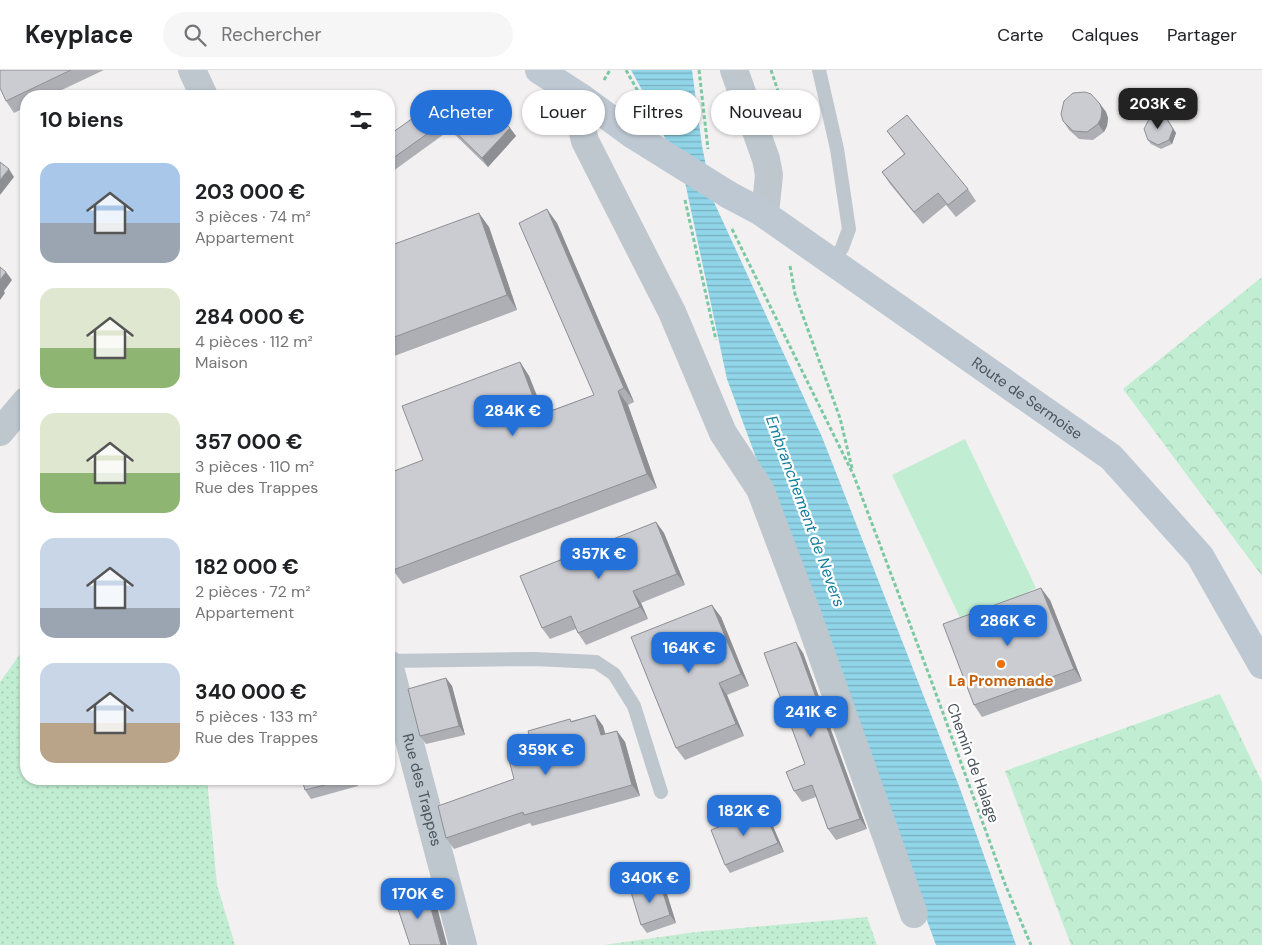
<!DOCTYPE html>
<html lang="fr">
<head>
<meta charset="utf-8">
<style>
	:root { --surface:#fff; --page:#f6f6f6; --text:#202124; --muted:#757577; --line:#e0e0e0; --accent:#2371d9 }
	body { margin:0; font-family:"DM Sans",sans-serif; background:var(--page); color:var(--text); height:100vh; display:flex; flex-direction:column; font-size:19px; white-space:nowrap }
	* { box-sizing:border-box; margin:0 }
	p { font-size:16px; color:var(--muted) }
	.icon { flex:none; width:28px; height:28px; fill:none; stroke:currentColor; stroke-width:2; stroke-linecap:round; stroke-linejoin:round }
	.map { position:relative; flex:1; overflow:hidden }
	.panel { position:absolute; left:20px; top:20px; width:375px; height:695px; display:flex; flex-direction:column; background:var(--surface); border-radius:20px; box-shadow:0 1px 4px #0004 }
	.panel>* { flex:none }
	.top-card { position:absolute; left:410px; top:20px; width:475px; height:45px; display:flex; gap:10px }
	.price { position:absolute; translate:-50% -42px; padding:0 11px; border-radius:10px; background:var(--accent); color:#fff; font-size:16px; line-height:32px; filter:drop-shadow(0 1px 2px #0008) }
	.price::after { content:''; position:absolute; left:50%; top:30px; width:15px; height:11px; margin-left:-8px; background:inherit; clip-path:polygon(0 0,100% 0,50% 100%) }
	.price.current { background:#222; color:#fff }
	ul { padding:0; list-style:none }
	li { display:flex; align-items:center; gap:15px; height:125px; padding:0 20px }
	li span { display:grid; place-items:center; flex:none; width:140px; height:100px; border-radius:15px; color:#555 }
	li>.icon { margin-inline-start:auto }
	span .icon { width:60px; height:60px; fill:#fffc; stroke-width:1 }
	li b { font-size:21px }
	h2 { display:flex; justify-content:space-between; align-items:center; height:60px; padding:0 20px; font-size:21px }
	.chip { padding:0 18px; border-radius:22px; background:var(--surface); box-shadow:0 1px 4px #0004; font-size:18px; line-height:45px }
	.chip.current { background:var(--accent); color:#fff }
	header { display:flex; align-items:center; gap:30px; box-sizing:border-box; height:70px; padding:0 25px; background:var(--surface); border-bottom:1px solid var(--line) }
	header strong { font-size:24px }
	nav { display:flex; gap:28px; margin-inline-start:auto; font-size:18px }
	.search { width:350px; height:45px; background:var(--page); display:flex; align-items:center; gap:12px; box-sizing:border-box; padding:0 18px; border-radius:28px; color:var(--muted); font-size:19px }
	.map>svg:first-child { display:block }
</style>
</head>
<body>
<header>
<strong>Keyplace</strong>
<div class="search"><svg class="icon" aria-label="search" viewBox="0 0 24 24"><circle cx="10" cy="10" r="6"/><path d="M15 15l6 6"/></svg>Rechercher</div>
<nav><a>Carte</a><a>Calques</a><a>Partager</a></nav>
</header>
<div class="map">
<svg width="1262" height="875" viewBox="0 0 1262 875">
	<defs>
		<pattern id="grass-dots" width="8" height="8" patternUnits="userSpaceOnUse" patternTransform="scale(1.25)"><rect width="8" height="8" fill="#c1edd2"/><path d="M2 2h.1M6 6h.1" fill="none" stroke="#a7cdb7" stroke-width="1.8" stroke-linecap="round"/></pattern>
		<pattern id="forest-crowns" width="20" height="18" patternUnits="userSpaceOnUse" patternTransform="scale(1.25)"><rect width="20" height="18" fill="#c1edd2"/><path d="M2 6a3 3 0 1 1 6 0M12 15a3 3 0 1 1 6 0" fill="none" stroke="#a7cdb7"/></pattern>
		<pattern id="water-rules" width="6" height="5" patternUnits="userSpaceOnUse" patternTransform="scale(1.25)"><rect width="6" height="5" fill="#90d5e8"/><path d="M0 2.5h6" fill="none" stroke="#78afbf"/></pattern>
	</defs>
	<rect width="100%" height="100%" fill="#f2f0f0"/>
	<g fill="url(#grass-dots)">
		<path d="M26,576V709H207L217,815L235,875H0V612Z"/>
		<path d="M867,847L877,875H604L696,862Z"/>
	</g>
	<g fill="url(#forest-crowns)">
		<path d="M1262,207V506L1123,319Z"/>
		<path d="M1220,624L1262,712V875H1071L1005,701Z"/>
	</g>
	<path fill="#c1edd2" d="M965,369L1036,518L963,554L892,405Z"/>
	<path fill="url(#water-rules)" d="M631,0H692L702,76L713,130L822,367L959,716L1016,875H936L727,309L685,112L647,29Z"/>
	<g fill="none" stroke-linecap="round" stroke-linejoin="round">
		<g stroke="#7ac9a3" stroke-width="3" stroke-dasharray="4 2.5" stroke-linecap="butt">
			<path d="M626,0L649,41"/>
			<path d="M699,0L708,79"/>
			<path d="M771,0L779,24L781,43"/>
			<path d="M604,10L610,0"/>
			<path d="M685,130L716,270"/>
			<path d="M732,159L854,406L931,610L1005,814L1031,875"/>
			<path d="M790,196L795,224L840,348L852,398"/>
		</g>
		<g stroke="#bec7ce" stroke-width="14">
			<path d="M819,0L837,79L849,159L842,178L832,192"/>
			<path d="M389,591L535,589L596,592L614,604L634,636L661,722"/>
		</g>
		<g stroke="#bec7ce" stroke-width="28">
			<path d="M192,0L204,26"/>
			<path d="M734,0L766,89L769,105L766,134L761,142"/>
			<path d="M582,28L579,46L585,71L672,242L723,363L760,419L808,546L914,844"/>
			<path d="M0,362L26,331"/>
			<path id="s1" d="M389,594L463,875"/>
		</g>
		<g stroke="#bec8d2" stroke-width="28">
			<path d="M539,0L582,28L633,65"/>
			<path id="s2" d="M729,125L761,142L1111,387L1200,486L1262,595"/>
		</g>
		<path stroke="#bec8d2" stroke-width="28" d="M633,65L729,125"/>
	</g>
	<g fill="#aeafb5">
		<path d="M0,0H104L49,26H26V37L14,43L6,31Z"/>
		<path d="M1100,34L1106,42L1108,48L1107,56L1104,62L1093,70L1079,69L1069,60L1063,51Z"/>
		<path d="M430,36L447,62L389,104V65Z"/>
		<path d="M441,48L510,58L516,66L488,97L447,57Z"/>
		<path d="M1167,49L1176,63L1172,74L1161,79L1151,74L1148,70Z"/>
		<path d="M887,61L968,119L976,131L956,147L946,135L923,154L890,114L882,102L904,84Z"/>
		<path d="M557,153L634,332L628,335L657,418L403,514L393,500L423,390L520,292L529,306L544,343L594,325Z"/>
		<path d="M489,157L517,240L389,288V176Z"/>
		<path d="M656,452L664,463L685,515L641,533L648,549L586,575L578,563L576,559L550,569L542,558Z"/>
		<path d="M1050,530L1082,611L982,647L974,635Z"/>
		<path d="M721,547L749,616L727,625L744,666L685,690L676,678Z"/>
		<path d="M803,583L867,759L836,770L828,759L816,727L802,732L794,721L805,694Z"/>
		<path d="M446,608L452,616L465,665L426,674L420,666Z"/>
		<path d="M595,645L603,656L605,664L617,661L625,672L640,726L532,756L530,753L454,779L446,768L514,709L535,683L570,649L571,651Z"/>
		<path d="M302,709H356L358,716L311,729L305,720Z"/>
		<path d="M769,747L784,782L730,803L725,795Z"/>
		<path d="M660,813L666,821L676,853L647,863L641,855Z"/>
	</g>
	<g fill="#8d8f93">
		<path d="M1100,34L1106,42L1108,48L1107,56L1104,62L1098,54Z"/>
		<path d="M1167,49L1176,63L1172,74L1169,70Z"/>
		<path d="M510,58L516,66L488,97L482,88Z"/>
		<path d="M9,99L14,107L0,125V110Z"/>
		<path d="M547,139L557,153L634,332L624,318Z"/>
		<path d="M479,143L489,157L517,240L507,225Z"/>
		<path d="M6,202L12,210L4,221L5,223L0,230V210Z"/>
		<path d="M520,292L529,306L550,359L540,345Z"/>
		<path d="M618,321L628,335L657,418L647,404Z"/>
		<path d="M656,452L664,463L685,515L677,504Z"/>
		<path d="M1041,518L1050,530L1082,611L1074,599Z"/>
		<path d="M633,521L641,533L648,549L640,537Z"/>
		<path d="M712,535L721,547L749,616L741,604Z"/>
		<path d="M796,572L803,583L867,759L860,749Z"/>
		<path d="M446,608L452,616L465,665L459,656Z"/>
		<path d="M719,613L727,625L744,666L736,654Z"/>
		<path d="M595,645L603,656L609,676L601,665Z"/>
		<path d="M617,661L625,672L640,726L632,715Z"/>
		<path d="M353,709H356L358,716Z"/>
		<path d="M763,739L769,747L784,782L778,773Z"/>
		<path d="M660,813L666,821L676,853L670,845Z"/>
		<path d="M426,820L436,833L447,875H441Z"/>
	</g>
	<g fill="#caccd2" stroke="#8d8f93">
		<path d="M0,0H71L6,31L0,18Z"/>
		<path d="M469,20L510,58L482,88L441,48Z"/>
		<path d="M1085,22L1091,24L1100,34L1102,40L1101,48L1098,54L1087,62L1073,61L1063,51L1061,44L1064,31L1073,23Z"/>
		<path d="M430,36L441,54L389,91V65Z"/>
		<path d="M907,45L968,119L948,135L938,123L914,142L882,102L905,84L887,61Z"/>
		<path d="M1158,46L1167,49L1173,59L1169,70L1158,75L1148,70L1144,59L1149,49Z"/>
		<path d="M0,92L9,99L0,110Z"/>
		<path d="M547,139L624,318L618,321L647,404L393,500L389,488V403L423,390L402,336L520,292L540,345L594,325L519,153Z"/>
		<path d="M479,143L507,225L389,269V176Z"/>
		<path d="M0,197L6,202L0,210Z"/>
		<path d="M656,452L677,504L633,521L640,537L578,563L571,546L542,558L520,506Z"/>
		<path d="M1041,518L1074,599L974,635L943,554Z"/>
		<path d="M712,535L741,604L719,613L736,654L676,678L631,567Z"/>
		<path d="M796,572L860,749L828,759L812,715L794,721L786,702L805,694L764,583Z"/>
		<path d="M446,608L459,656L420,666L408,619Z"/>
		<path d="M595,645L601,665L617,661L632,715L524,745L523,742L446,768L438,736L514,709L509,690L535,683L528,661L570,649L571,652Z"/>
		<path d="M302,709H348L305,720Z"/>
		<path d="M763,739L778,773L725,795L711,760Z"/>
		<path d="M660,813L670,845L641,855L631,822Z"/>
		<path d="M426,820L441,875H410L395,830Z"/>
	</g>
	<circle fill="#e8710a" stroke="#fff" stroke-width="2" cx="1001" cy="594" r="5"/>
	<g text-anchor="middle" stroke-width="4.5" stroke-linejoin="round" paint-order="stroke">
		<g font-size="15" fill="#48535c" stroke="#fff">
			<text dy="5" stroke="none"><textPath href="#s2" startOffset="361">Route de Sermoise</textPath></text>
			<text transform="translate(973 693) rotate(70)" y="5">Chemin de Halage</text>
			<text dy="5" stroke="none"><textPath href="#s1" startOffset="130">Rue des Trappes</textPath></text>
		</g>
		<g font-size="15" font-weight="bold" fill="#c56008" stroke="#fff">
			<text x="1001" y="616">La Promenade</text>
		</g>
		<g font-size="16" font-style="italic" fill="#147f9d" stroke="#fff">
			<text transform="translate(806 441) rotate(70)" y="6">Embranchement de Nevers</text>
		</g>
	</g>
</svg>
<b class="price current" style="left:1158px;top:60px">203K €</b>
<b class="price" style="left:513px;top:367px">284K €</b>
<b class="price" style="left:599px;top:510px">357K €</b>
<b class="price" style="left:1008px;top:577px">286K €</b>
<b class="price" style="left:689px;top:604px">164K €</b>
<b class="price" style="left:811px;top:668px">241K €</b>
<b class="price" style="left:546px;top:706px">359K €</b>
<b class="price" style="left:744px;top:767px">182K €</b>
<b class="price" style="left:650px;top:834px">340K €</b>
<b class="price" style="left:418px;top:850px">170K €</b>
<div class="top-card">
<a class="chip current">Acheter</a>
<a class="chip">Louer</a>
<a class="chip">Filtres</a>
<a class="chip">Nouveau</a>
</div>
<section class="panel">
<h2>10 biens<svg class="icon" aria-label="filters" viewBox="0 0 24 24"><path d="M4 7h16M4 17h16"/><circle cx="9" cy="7" r="2"/><circle cx="15" cy="17" r="2"/></svg></h2>
<ul>
<li><span style="background:linear-gradient(#a9c7e8 60%,#9aa5b1 0)"><svg class="icon" aria-label="home" viewBox="0 0 24 24"><path d="M3 11l9-7 9 7M6 9v11h12V9"/></svg></span><div><b>203 000 €</b><p>3 pièces · 74 m²</p><p>Appartement</p></div></li>
<li><span style="background:linear-gradient(#dfe7d0 60%,#8fb573 0)"><svg class="icon" aria-label="home" viewBox="0 0 24 24"><path d="M3 11l9-7 9 7M6 9v11h12V9"/></svg></span><div><b>284 000 €</b><p>4 pièces · 112 m²</p><p>Maison</p></div></li>
<li><span style="background:linear-gradient(#dfe7d0 60%,#8fb573 0)"><svg class="icon" aria-label="home" viewBox="0 0 24 24"><path d="M3 11l9-7 9 7M6 9v11h12V9"/></svg></span><div><b>357 000 €</b><p>3 pièces · 110 m²</p><p>Rue des Trappes</p></div></li>
<li><span style="background:linear-gradient(#c9d6e8 70%,#9aa5b1 0)"><svg class="icon" aria-label="home" viewBox="0 0 24 24"><path d="M3 11l9-7 9 7M6 9v11h12V9"/></svg></span><div><b>182 000 €</b><p>2 pièces · 72 m²</p><p>Appartement</p></div></li>
<li><span style="background:linear-gradient(#c9d6e8 60%,#b9a48a 0)"><svg class="icon" aria-label="home" viewBox="0 0 24 24"><path d="M3 11l9-7 9 7M6 9v11h12V9"/></svg></span><div><b>340 000 €</b><p>5 pièces · 133 m²</p><p>Rue des Trappes</p></div></li>
</ul>
</section>
</div>
</body>
</html>
